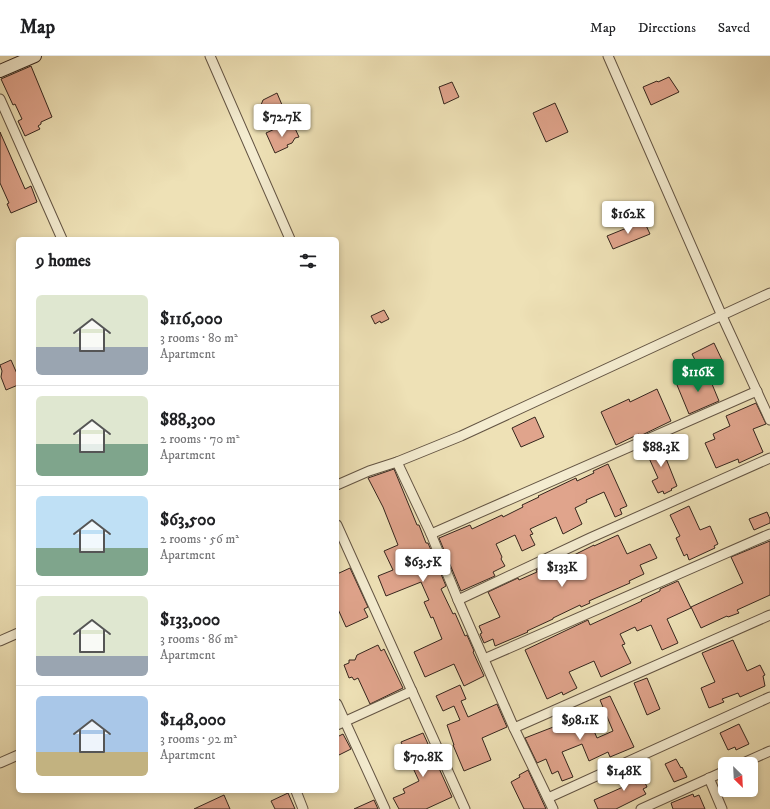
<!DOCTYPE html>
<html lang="en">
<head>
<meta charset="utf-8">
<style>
	:root { --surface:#fff; --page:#f2f2f2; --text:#202124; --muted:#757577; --line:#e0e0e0; --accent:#0b8043 }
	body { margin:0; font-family:"IM FELL DW Pica",serif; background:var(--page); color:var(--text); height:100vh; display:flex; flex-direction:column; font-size:15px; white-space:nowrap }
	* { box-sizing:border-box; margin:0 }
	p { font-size:13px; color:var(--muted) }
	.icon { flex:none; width:22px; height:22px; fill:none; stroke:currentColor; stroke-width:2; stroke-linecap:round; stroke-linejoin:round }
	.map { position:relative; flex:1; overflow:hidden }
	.panel { position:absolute; left:16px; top:181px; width:323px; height:556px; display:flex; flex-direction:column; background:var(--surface); border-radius:6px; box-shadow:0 2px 6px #0003 }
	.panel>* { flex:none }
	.needle { width:26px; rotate:156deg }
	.controls { position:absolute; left:718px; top:701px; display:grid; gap:8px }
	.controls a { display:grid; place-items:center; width:40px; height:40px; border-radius:6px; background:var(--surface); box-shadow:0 2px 6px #0003; font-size:20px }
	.price { position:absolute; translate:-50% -34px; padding:0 9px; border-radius:4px; background:#fff; color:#222; font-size:13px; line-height:26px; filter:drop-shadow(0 1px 2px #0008) }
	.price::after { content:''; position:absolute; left:50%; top:24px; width:12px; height:9px; margin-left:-6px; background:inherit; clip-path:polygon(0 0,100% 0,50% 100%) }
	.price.on { background:var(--accent); color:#fff }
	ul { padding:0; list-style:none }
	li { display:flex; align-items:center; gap:12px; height:100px; padding:0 20px }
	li+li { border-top:1px solid var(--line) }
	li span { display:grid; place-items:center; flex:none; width:112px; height:80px; border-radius:6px; color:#555 }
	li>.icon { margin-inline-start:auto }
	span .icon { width:48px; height:48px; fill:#fffc; stroke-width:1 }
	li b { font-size:17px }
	h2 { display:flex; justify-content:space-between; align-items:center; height:48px; padding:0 20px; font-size:17px }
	header { display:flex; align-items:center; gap:24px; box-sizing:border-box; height:56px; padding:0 20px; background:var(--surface); border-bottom:1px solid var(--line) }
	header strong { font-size:19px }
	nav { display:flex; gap:22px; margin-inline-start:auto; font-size:14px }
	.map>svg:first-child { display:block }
</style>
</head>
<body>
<header>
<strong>Map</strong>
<nav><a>Map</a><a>Directions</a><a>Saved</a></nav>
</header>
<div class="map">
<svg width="770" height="753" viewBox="0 0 770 753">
	<rect width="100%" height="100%" fill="#eee1b6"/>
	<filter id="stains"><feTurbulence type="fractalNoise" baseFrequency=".005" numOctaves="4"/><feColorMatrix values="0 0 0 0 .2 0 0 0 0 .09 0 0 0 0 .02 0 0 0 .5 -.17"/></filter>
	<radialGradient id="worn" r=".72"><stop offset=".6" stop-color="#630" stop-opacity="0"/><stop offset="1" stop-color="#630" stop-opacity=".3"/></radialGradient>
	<g fill="#e0a48c" stroke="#35251d">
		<path d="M31,10L52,61L41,66V68L38,70L40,73L25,80L18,65L22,63L15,48L13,49L1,23Z"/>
		<path d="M669,21L679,36L651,49L643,31L657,25L658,26Z"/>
		<path d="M452,26L459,41L444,48L439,31Z"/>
		<path d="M277,37L285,56L269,64L267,59L262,61L257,50L261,49L263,44Z"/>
		<path d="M555,47L568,76L546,86L533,57Z"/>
		<path d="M293,68L299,81L295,82L292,87L287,89L288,91L275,97L266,77L279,71L281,74Z"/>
		<path d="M0,76L25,133L31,130L37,146L11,157L7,148L9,147L0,127Z"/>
		<path d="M644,165L650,178L613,193L607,180Z"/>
		<path d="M384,254L389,263L381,267L380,265L375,268L371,260Z"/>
		<path d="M714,287L723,306L701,316L692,298Z"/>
		<path d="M11,304L18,320V329L6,334L1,321L2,315L0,309Z"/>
		<path d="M707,316L719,345L689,358L677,329Z"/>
		<path d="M657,333L671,365L640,380L639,378L616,389L601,356L629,343L630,346Z"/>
		<path d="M756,347L766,368L753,373L763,396L739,407L738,403L716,412L705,387L715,383L713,378L730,370L726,360Z"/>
		<path d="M535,361L544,381L521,391L512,372Z"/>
		<path d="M659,385L677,430L671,433L672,434L664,438L663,435L658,437L652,425L658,422L644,391Z"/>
		<path d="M608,408L627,450L620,453L622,458L615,461L604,436L586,444L587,446L575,452L582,468L563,478L556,461L530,473L533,478L530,479L535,489L522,495L515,479L496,488L502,501L501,503L505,510L493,516L495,520L461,535L439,482L470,469L472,473L502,459L503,461L523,451L522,449L539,441L538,440L576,422L577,425L594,417L593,415Z"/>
		<path d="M394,413L417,469H419L426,487H428L446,530L441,533L453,558L455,557L465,580L467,579L474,595L473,596L484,620L464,630L454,608L425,621L414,596L442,583L433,561L431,562L424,546L429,544L421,526L386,540L378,520L393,514L384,495L398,489L383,451L368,422Z"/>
		<path d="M689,450L700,474L710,470L718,488L714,490L715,492L689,504L687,498L684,500L676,482L680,480L670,459Z"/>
		<path d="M767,456L770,463V467L754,474L749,463Z"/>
		<path d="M618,479L627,498L650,488L657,502L640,509L644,518L629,525L630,527L589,545L590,547L581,551L580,549L553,562V563L527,575L528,576L495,590L493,583L484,587L480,578L482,577L479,570L500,561L488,536L518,522L519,524L537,516L536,514L557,504L558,507L594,489V490Z"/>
		<path d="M770,485V539L737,554L739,557L728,561L727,560L701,572L691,551L743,527L731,501Z"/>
		<path d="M350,512L368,551L364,553L368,561L346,571L337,551V518Z"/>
		<path d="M678,525L691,552L667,563L678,587L662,594L651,569L637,575L635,571L620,578L625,588L622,589L631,607L601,621L594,605L569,616L577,632L563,639L562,636L547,643L525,594L588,564L590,569L642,545L641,544L660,535V533Z"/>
		<path d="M733,584L747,615L760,609L765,619L763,620L765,630L740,641L738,637L722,643L724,646L709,652L701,632L715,626L702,597Z"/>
		<path d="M378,589L381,595L384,593L403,632L370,648L358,622L354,624L352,621L349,622L344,609L349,607V604H355L357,599Z"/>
		<path d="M647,622L660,653L647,659L634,627Z"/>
		<path d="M460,629L466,643L461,645L468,661L497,648L507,671L482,682L491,704L464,715L453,689H454L447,669L460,664L454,650L443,655L436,640Z"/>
		<path d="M610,640L634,691L610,701L608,696L589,705L582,688L562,696L573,721L562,725L558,715L552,718L546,703L537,707L525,682L561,668L563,672L588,661L597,682L613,675L600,644Z"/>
		<path d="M739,668L749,688L736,694L735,691L728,694L720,677Z"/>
		<path d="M423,677L452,741L426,753H399L393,742L405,737L403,733L419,725L401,686Z"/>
		<path d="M343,678L351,693L337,700V681Z"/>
		<path d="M676,703L681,712L682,711L687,721L674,726L665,708Z"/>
		<path d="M528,714L546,753H524L511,726L520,721L519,719Z"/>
		<path d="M634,714L636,718L640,716L647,731L643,733L646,738L616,753H598L594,744L623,731L617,718L623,715L625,719Z"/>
		<path d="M288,737L295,753H275L271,745Z"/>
		<path d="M693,738L694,741L699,739L705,753H673L671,747Z"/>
		<path d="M224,739L230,753H194Z"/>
		<path d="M374,744L378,753H354Z"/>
	</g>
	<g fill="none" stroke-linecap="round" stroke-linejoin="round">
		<defs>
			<g id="minor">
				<path d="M210,0L290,183"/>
				<path d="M608,0L722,260L770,364"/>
				<path d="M0,43L62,183"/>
				<path d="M397,406L431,478L458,544L514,672L770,559"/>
				<path d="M337,429L369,415L397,406L461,380L770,237"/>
				<path d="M337,469L465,753"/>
				<path d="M431,478L757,335"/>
				<path d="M458,544L590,482L770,402"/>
				<path d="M0,585L18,577"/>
				<path d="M484,603L770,478"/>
				<path d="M337,648L385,753"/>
				<path d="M337,669L412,635"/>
				<path d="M514,672L553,753"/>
				<path d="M0,707L18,699"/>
				<path d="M741,708L770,695"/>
				<path d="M709,722L722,753"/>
				<path d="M296,735L303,753"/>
				<path d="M548,742L770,641"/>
				<path d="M641,753L725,715"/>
			</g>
			<path id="secondary" d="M0,15L35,0"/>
		</defs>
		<use href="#minor" stroke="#635443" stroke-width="11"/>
		<use href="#secondary" stroke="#35251d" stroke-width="14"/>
		<use href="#minor" stroke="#f4ecd0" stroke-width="9"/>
		<use href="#secondary" stroke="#f4ecd0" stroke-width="12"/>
	</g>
	<rect width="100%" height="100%" filter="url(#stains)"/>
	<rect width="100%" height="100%" fill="url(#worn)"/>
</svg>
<div class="controls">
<a><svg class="needle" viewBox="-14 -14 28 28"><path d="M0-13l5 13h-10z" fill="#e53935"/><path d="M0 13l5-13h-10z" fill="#757577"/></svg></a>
</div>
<b class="price" style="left:282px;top:82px">$72.7K</b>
<b class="price" style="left:628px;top:179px">$162K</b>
<b class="price on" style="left:698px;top:337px">$116K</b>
<b class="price" style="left:661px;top:412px">$88.3K</b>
<b class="price" style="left:423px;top:527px">$63.5K</b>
<b class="price" style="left:562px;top:532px">$133K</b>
<b class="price" style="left:580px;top:685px">$98.1K</b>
<b class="price" style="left:423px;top:722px">$70.8K</b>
<b class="price" style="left:624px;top:736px">$148K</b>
<section class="panel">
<h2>9 homes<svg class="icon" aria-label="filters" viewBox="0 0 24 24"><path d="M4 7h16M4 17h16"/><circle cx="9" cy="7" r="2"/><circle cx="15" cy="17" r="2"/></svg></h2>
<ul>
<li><span style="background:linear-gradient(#dfe7d0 65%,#9aa5b1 0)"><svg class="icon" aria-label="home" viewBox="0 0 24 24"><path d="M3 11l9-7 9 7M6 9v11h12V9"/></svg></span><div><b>$116,000</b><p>3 rooms · 80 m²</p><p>Apartment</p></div></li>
<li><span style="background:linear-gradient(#dfe7d0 60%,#7fa58c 0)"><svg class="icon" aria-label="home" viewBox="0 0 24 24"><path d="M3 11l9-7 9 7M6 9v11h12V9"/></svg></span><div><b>$88,300</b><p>2 rooms · 70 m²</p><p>Apartment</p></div></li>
<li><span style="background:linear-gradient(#bfe0f5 65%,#7fa58c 0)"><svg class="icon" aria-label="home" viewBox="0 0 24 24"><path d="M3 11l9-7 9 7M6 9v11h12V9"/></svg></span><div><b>$63,500</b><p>2 rooms · 56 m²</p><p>Apartment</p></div></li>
<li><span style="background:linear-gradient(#dfe7d0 75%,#9aa5b1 0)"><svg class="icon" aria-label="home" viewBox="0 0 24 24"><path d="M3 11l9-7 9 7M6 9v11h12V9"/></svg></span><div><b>$133,000</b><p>3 rooms · 86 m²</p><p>Apartment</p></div></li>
<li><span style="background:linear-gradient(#a9c7e8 70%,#c2b280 0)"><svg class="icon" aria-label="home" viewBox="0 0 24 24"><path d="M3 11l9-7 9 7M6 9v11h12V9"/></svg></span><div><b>$148,000</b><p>3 rooms · 92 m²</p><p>Apartment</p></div></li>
</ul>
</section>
</div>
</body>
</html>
